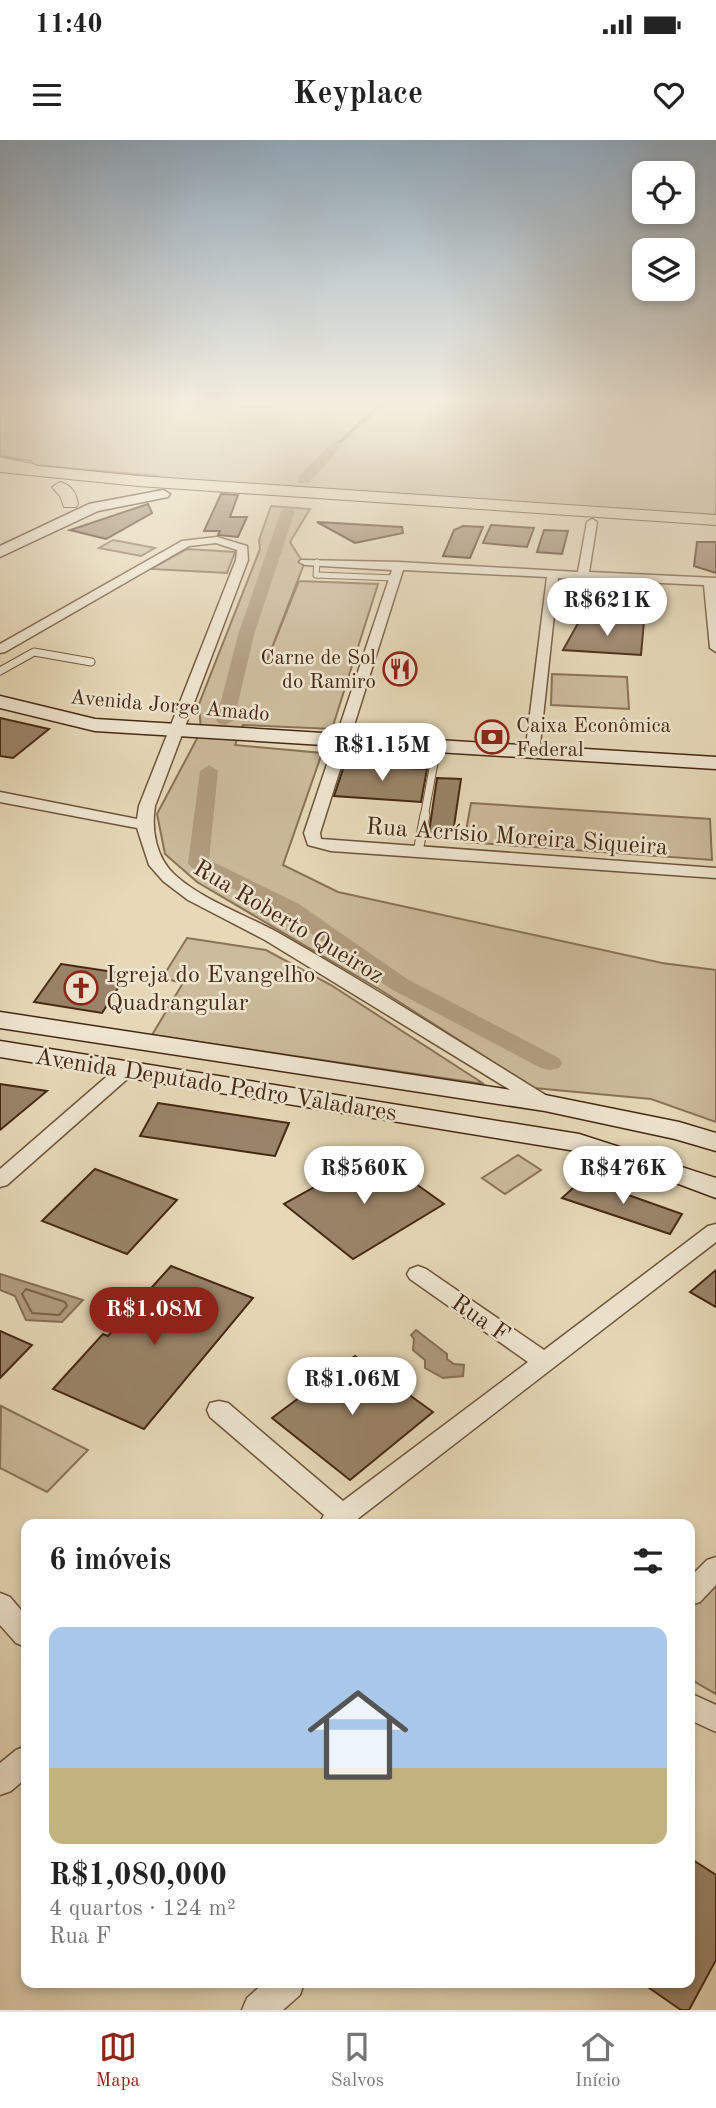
<!DOCTYPE html>
<html lang="pt">
<head>
<meta charset="utf-8">
<style>
	:root { --surface:#fff; --page:#f2f2f2; --text:#222; --muted:#767676; --line:#e0e0e0; --accent:#8f2418 }
	body { margin:0; font-family:"Old Standard TT",serif; background:var(--page); color:var(--text); height:100vh; display:flex; flex-direction:column; font-size:26px; white-space:nowrap }
	* { box-sizing:border-box; margin:0 }
	p { font-size:23px; color:var(--muted) }
	.icon { flex:none; width:38px; height:38px; fill:none; stroke:currentColor; stroke-width:2; stroke-linecap:round; stroke-linejoin:round }
	.map { position:relative; flex:1; overflow:hidden }
	.sheet { position:absolute; left:21px; top:1379px; width:674px; height:469px; display:flex; flex-direction:column; background:var(--surface); border-radius:14px; box-shadow:0 4px 10px #0003 }
	.sheet>* { flex:none }
	.buttons { position:absolute; left:632px; top:21px; display:grid; gap:14px }
	.buttons a { display:grid; place-items:center; width:63px; height:63px; border-radius:14px; background:var(--surface); box-shadow:0 4px 10px #0003; font-size:35px }
	.price { position:absolute; translate:-50% -60px; padding:0 16px; border-radius:24px; background:#fff; color:#222; font-size:23px; line-height:46px; filter:drop-shadow(0 2px 4px #0008) }
	.price::after { content:''; position:absolute; left:50%; top:42px; width:21px; height:16px; margin-left:-10px; background:inherit; clip-path:polygon(0 0,100% 0,50% 100%) }
	.price.on { background:var(--accent); color:#fff }
	ul { padding:0; list-style:none }
	li { display:grid; align-content:center; gap:14px; height:371px; padding:0 28px }
	li span { display:grid; place-items:center; height:217px; border-radius:14px; color:#555 }
	li>.icon { margin-inline-start:auto }
	span .icon { width:126px; height:126px; fill:#fffc; stroke-width:1 }
	li b { font-size:30px }
	h2 { display:flex; justify-content:space-between; align-items:center; height:84px; padding:0 28px; font-size:30px }
	.status { display:flex; justify-content:space-between; align-items:center; height:49px; padding:0 35px; background:var(--surface); direction:ltr }
	.status svg { height:19px; fill:currentColor }
	header { display:flex; justify-content:space-between; align-items:center; height:91px; padding:0 28px; background:var(--surface); font-size:32px; font-weight:700 }
	.menu { display:flex; justify-content:space-around; align-items:center; height:98px; border-top:2px solid var(--line); background:var(--surface); font-size:19px; color:var(--muted) }
	.menu a { display:grid; justify-items:center; gap:4px }
	.menu .on { color:var(--accent) }
	.map>svg:first-child { display:block }
</style>
</head>
<body>
<div class="status"><b>11:40</b><svg viewBox="0 0 49 12"><path d="M0 12V9h3v3zM5 12V6h3v6zM10 12V3h3v9zM15 12V0h3v12zM26 1h20v11H26zM47 4h2v5h-2z"/></svg></div>
<header><svg class="icon" aria-label="menu" viewBox="0 0 24 24"><path d="M4 6h16M4 12h16M4 18h16"/></svg>Keyplace<svg class="icon" aria-label="heart" viewBox="0 0 24 24"><path d="M12 20l-8-8c-3-5 5-10 8-4 3-6 11-1 8 4z"/></svg></header>
<div class="map">
<svg width="716" height="1870" viewBox="0 0 716 1870">
	<rect width="100%" height="100%" fill="#e7d9b8"/>
	<filter id="stains"><feTurbulence type="fractalNoise" baseFrequency=".00286" numOctaves="4"/><feColorMatrix values="0 0 0 0 .2 0 0 0 0 .09 0 0 0 0 .02 0 0 0 .5 -.17"/></filter>
	<radialGradient id="worn" r=".72"><stop offset=".6" stop-color="#630" stop-opacity="0"/><stop offset="1" stop-color="#630" stop-opacity=".3"/></radialGradient>
	<g fill="#ccbb9c" stroke="#8a7258" stroke-width="2">
		<path d="M0,266H716V377L172,341L156,336L34,325L31,321L0,316Z"/>
		<path d="M271,366L310,369L290,402L304,424L266,523L299,441L378,444L332,589L243,585L235,605L322,613L283,725L338,752L662,823L716,830V982L651,959L534,948L382,851L197,742L165,714L157,674L201,591L199,564L260,409L259,400Z"/>
		<path d="M113,400L155,408L141,416L99,408Z"/>
		<path d="M187,409L235,412L227,433L151,429Z"/>
		<path d="M552,534L627,537L629,569L551,565Z"/>
		<path d="M471,663L710,679L712,720L464,702Z"/>
		<path d="M187,798L266,810L331,845L484,944L152,895L183,843L162,838Z"/>
		<path d="M518,1015L541,1030L505,1054L482,1038Z"/>
		<path d="M1,1266L88,1310L47,1352L0,1328Z"/>
		<path d="M716,1441V1554L690,1539V1465Z"/>
	</g>
	<g fill="#b19d80" stroke="#876e54" stroke-width="2">
		<path d="M0,1134L83,1160L62,1182L26,1180L15,1156L0,1150Z"/>
		<path d="M416,1190L447,1214V1219L454,1224L464,1225L463,1236L443,1238L425,1228V1220L413,1210L414,1199L411,1195Z"/>
	</g>
	<g fill="none" stroke-linecap="round" stroke-linejoin="round">
		<path stroke="#7c624a" stroke-width="2" d="M26,1149L65,1162L67,1166L59,1175L32,1173L22,1154Z"/>
		<path stroke="#876e54" stroke-width="3.5" d="M337,305L379,266"/>
		<g fill="#b19d80" fill-rule="evenodd">
			<path d="M337,301L343,305L341,308L308,343H298V337L333,302Z"/>
			<path d="M288,367L295,371L254,495L234,580L225,585L219,584L216,580L238,495L281,371Z"/>
			<path d="M209,625L218,631L209,720L299,764L407,839L559,918L562,923L559,928L550,930L541,928L391,849L283,774L191,727L188,723L200,631Z"/>
		</g>
	</g>
	<g fill="#9a8469" stroke="#472813" stroke-width="2">
		<path d="M221,354L238,355L230,377H247L238,397L218,395L220,391H204Z"/>
		<path d="M148,364L152,373L106,399L70,390Z"/>
		<path d="M317,382L402,387L403,393L355,403Z"/>
		<path d="M491,385L534,388L527,407L483,403Z"/>
		<path d="M463,386L483,387L470,418L443,416L454,390Z"/>
		<path d="M544,390L568,391L562,414L537,412Z"/>
		<path d="M697,402H716V433L694,426Z"/>
		<path d="M581,478L601,483L644,481L641,515L563,510Z"/>
		<path d="M0,578L49,589L13,618L0,616Z"/>
		<path d="M344,626L427,629L421,662L334,656Z"/>
		<path d="M437,638L461,639L453,693L429,692Z"/>
		<path d="M61,824L127,834L102,873L34,862Z"/>
		<path d="M0,944L47,951L0,990Z"/>
		<path d="M158,963L289,983L275,1016L140,996Z"/>
		<path d="M374,1014L444,1064L353,1119L284,1064Z"/>
		<path d="M95,1029L177,1060L127,1114L42,1081Z"/>
		<path d="M583,1039L682,1074L670,1094L562,1058Z"/>
		<path d="M171,1126L253,1158L144,1289L53,1249L103,1194L108,1196Z"/>
		<path d="M716,1130V1167L690,1152Z"/>
		<path d="M0,1191L32,1205L0,1238Z"/>
		<path d="M355,1216L433,1272L350,1340L272,1278Z"/>
		<path d="M690,1718L716,1735V1820L689,1870H681L642,1843H690Z"/>
	</g>
	<g fill="none" stroke-linecap="round" stroke-linejoin="round">
		<defs>
			<g id="lane-far2">
				<path d="M0,320L34,327"/>
				<path d="M317,422L316,435L395,438"/>
			</g>
			<g id="lane-far1">
				<path d="M0,531L34,512L91,522"/>
				<path d="M424,677L437,607"/>
			</g>
			<path id="lane" d="M418,712L425,675"/>
			<g id="street">
				<path d="M592,379L597,382L589,432L716,438V512L710,508L704,445L558,438L539,614L537,617H527L525,614L547,437L403,430L320,693L321,699L716,728V738L331,711L308,705L304,693L392,430L305,425L299,422L301,420L399,422L578,432L587,382Z"/>
				<path d="M217,397L247,406L248,420L155,666C151,690 156,718 175,735C204,761 244,774 277,792C370,845 461,903 552,959L555,963L552,967H538L265,800L188,760L163,741L149,725L137,688L0,662V652L137,679L139,666L236,420L237,410L216,403L189,406L5,512L0,513V504L182,401Z"/>
				<path d="M127,923L134,925L137,929L134,933L7,1045L0,1047V1029L120,925Z"/>
				<path d="M716,1084V1102L351,1384H319L324,1375L210,1277L207,1270L210,1263L219,1261L228,1263L343,1361L528,1222L410,1139L407,1134L410,1129L418,1126L426,1129L544,1210L708,1086Z"/>
				<path d="M716,1417V1445L700,1462L690,1465V1437L707,1420Z"/>
				<path d="M0,1453L10,1457L26,1476V1507L16,1503L0,1485Z"/>
				<path d="M690,1553L716,1565V1592L690,1580Z"/>
				<path d="M26,1606V1638L11,1651L0,1655V1623L16,1610Z"/>
				<path d="M264,1843H304L300,1855L283,1870H242L247,1858Z"/>
			</g>
			<g id="secondary">
				<path d="M163,350L170,354L168,357L98,371L0,417V406L89,364Z"/>
				<path d="M0,556L95,579L716,617V629L95,591L0,568Z"/>
				<path d="M0,872L545,955L679,982L716,993V1011L675,999L545,971L0,888Z"/>
				<path d="M0,901L579,994L716,1038V1058L676,1043L576,1011L0,917Z"/>
			</g>
			<g id="primary">
				<path d="M0,322L138,336L716,375V385L138,346L0,332Z"/>
				<path d="M60,342C72,345 76,353 78,364L76,367H64L60,356L52,347Z"/>
			</g>
		</defs>
		<use href="#lane-far2" stroke="#6f543c" stroke-width="7"/>
		<use href="#lane-far1" stroke="#6f543c" stroke-width="9"/>
		<use href="#lane" stroke="#6f543c" stroke-width="11"/>
		<use href="#street" stroke="#6f543c" stroke-width="3"/>
		<use href="#secondary" stroke="#472813" stroke-width="3"/>
		<use href="#primary" stroke="#472813" stroke-width="2"/>
		<use href="#lane-far2" stroke="#efe6d1" stroke-width="5"/>
		<use href="#lane-far1" stroke="#efe6d1" stroke-width="7"/>
		<use href="#lane" stroke="#efe6d1" stroke-width="9"/>
		<use href="#street" fill="#efe6d1" fill-rule="evenodd"/>
		<use href="#secondary" fill="#efe6d1" fill-rule="evenodd"/>
		<use href="#primary" fill="#e7d9b8" fill-rule="evenodd"/>
	</g>
	<linearGradient id="sky" x2="0" y2="1"><stop stop-color="#92abbe"/><stop offset="0.5" stop-color="#f4eedf"/><stop offset="1" stop-color="#f4eedf" stop-opacity="0"/></linearGradient>
	<rect width="716" height="527" fill="url(#sky)"/>
	<defs>
		<symbol id="restaurant-ring" viewBox="-11 -11 22 22"><circle r="9.5" fill="#efe6d1" stroke="#8f2418" stroke-width="1.5"/><path d="M-5-6h1v4h1v-4h1v4h1v-4h1v5L-1.5 .5V6h-2V.5L-5-1ZM5-6V6H3V1.5H1.5Q1.5-4 5-6Z" fill="#8f2418"/></symbol>
		<symbol id="bank-ring" viewBox="-11 -11 22 22"><circle r="9.5" fill="#efe6d1" stroke="#8f2418" stroke-width="1.5"/><path d="M-6-4H6V4H-6ZM0-2.3a2.3 2.3 0 1 0 0 4.6a2.3 2.3 0 1 0 0-4.6Z" fill="#8f2418"/></symbol>
		<symbol id="church-ring" viewBox="-11 -11 22 22"><circle r="9.5" fill="#efe6d1" stroke="#8f2418" stroke-width="1.5"/><path d="M-1.2-6h2.4v3.5h3.3v2.4h-3.3V6h-2.4V-.1h-3.3v-2.4h3.3Z" fill="#8f2418"/></symbol>
	</defs>
	<g fill-rule="evenodd">
		<use href="#restaurant-ring" x="381" y="510" width="38" height="38"/>
		<use href="#bank-ring" x="473" y="578" width="38" height="38"/>
		<use href="#church-ring" x="62" y="829" width="38" height="38"/>
	</g>
	<g text-anchor="middle" stroke-width="5" stroke-linejoin="round" paint-order="stroke">
		<g font-size="21" fill="#472813" stroke="#efe6d1" text-anchor="end">
			<text x="376" y="524">Carne de Sol<tspan x="376" dy="24">do Ramiro</tspan></text>
			<text x="516" y="592" text-anchor="start">Caixa Econômica<tspan x="516" dy="24">Federal</tspan></text>
		</g>
		<g font-size="21" fill="#472813" stroke="#efe6d1">
			<text transform="translate(170 565) rotate(5)" y="7">Avenida Jorge Amado</text>
		</g>
		<g font-size="24" fill="#472813" stroke="#efe6d1">
			<text transform="translate(517 696) rotate(4)" y="8">Rua Acrísio Moreira Siqueira</text>
			<text transform="translate(289 781) rotate(31)" y="8">Rua Roberto Queiroz</text>
			<text transform="translate(216 944) rotate(9)" y="8">Avenida Deputado Pedro Valadares</text>
			<text transform="translate(481 1178) rotate(35)" y="8">Rua F</text>
		</g>
		<g font-size="24" fill="#472813" stroke="#efe6d1" text-anchor="start">
			<text x="106" y="842">Igreja do Evangelho<tspan x="106" dy="28">Quadrangular</tspan></text>
		</g>
	</g>
	<rect width="100%" height="100%" filter="url(#stains)"/>
	<rect width="100%" height="100%" fill="url(#worn)"/>
</svg>
<div class="buttons">
<a><svg class="icon" aria-label="locate" viewBox="0 0 24 24"><circle cx="12" cy="12" r="6"/><path d="M12 2v4M12 18v4M2 12h4M18 12h4"/></svg></a>
<a><svg class="icon" aria-label="layers" viewBox="0 0 24 24"><path d="M12 4l9 5-9 5-9-5zM3 14l9 5 9-5"/></svg></a>
</div>
<b class="price" style="left:607px;top:498px">R$621K</b>
<b class="price" style="left:382px;top:643px">R$1.15M</b>
<b class="price" style="left:364px;top:1066px">R$560K</b>
<b class="price" style="left:623px;top:1066px">R$476K</b>
<b class="price on" style="left:154px;top:1207px">R$1.08M</b>
<b class="price" style="left:352px;top:1277px">R$1.06M</b>
<section class="sheet">
<h2>6 imóveis<svg class="icon" aria-label="filters" viewBox="0 0 24 24"><path d="M4 7h16M4 17h16"/><circle cx="9" cy="7" r="2"/><circle cx="15" cy="17" r="2"/></svg></h2>
<ul>
<li><span style="background:linear-gradient(#a9c7e8 65%,#c2b280 0)"><svg class="icon" aria-label="home" viewBox="0 0 24 24"><path d="M3 11l9-7 9 7M6 9v11h12V9"/></svg></span><div><b>R$1,080,000</b><p>4 quartos · 124 m²</p><p>Rua F</p></div></li>
</ul>
</section>
</div>
<nav class="menu">
<a class="on"><svg class="icon" aria-label="map" viewBox="0 0 24 24"><path d="M3 6l6-2 6 2 6-2v14l-6 2-6-2-6 2zM9 4v14M15 6v14"/></svg>Mapa</a>
<a><svg class="icon" aria-label="saved" viewBox="0 0 24 24"><path d="M7 4h10v16l-5-4-5 4z"/></svg>Salvos</a>
<a><svg class="icon" aria-label="home" viewBox="0 0 24 24"><path d="M3 11l9-7 9 7M6 9v11h12V9"/></svg>Início</a>
</nav>
</body>
</html>
